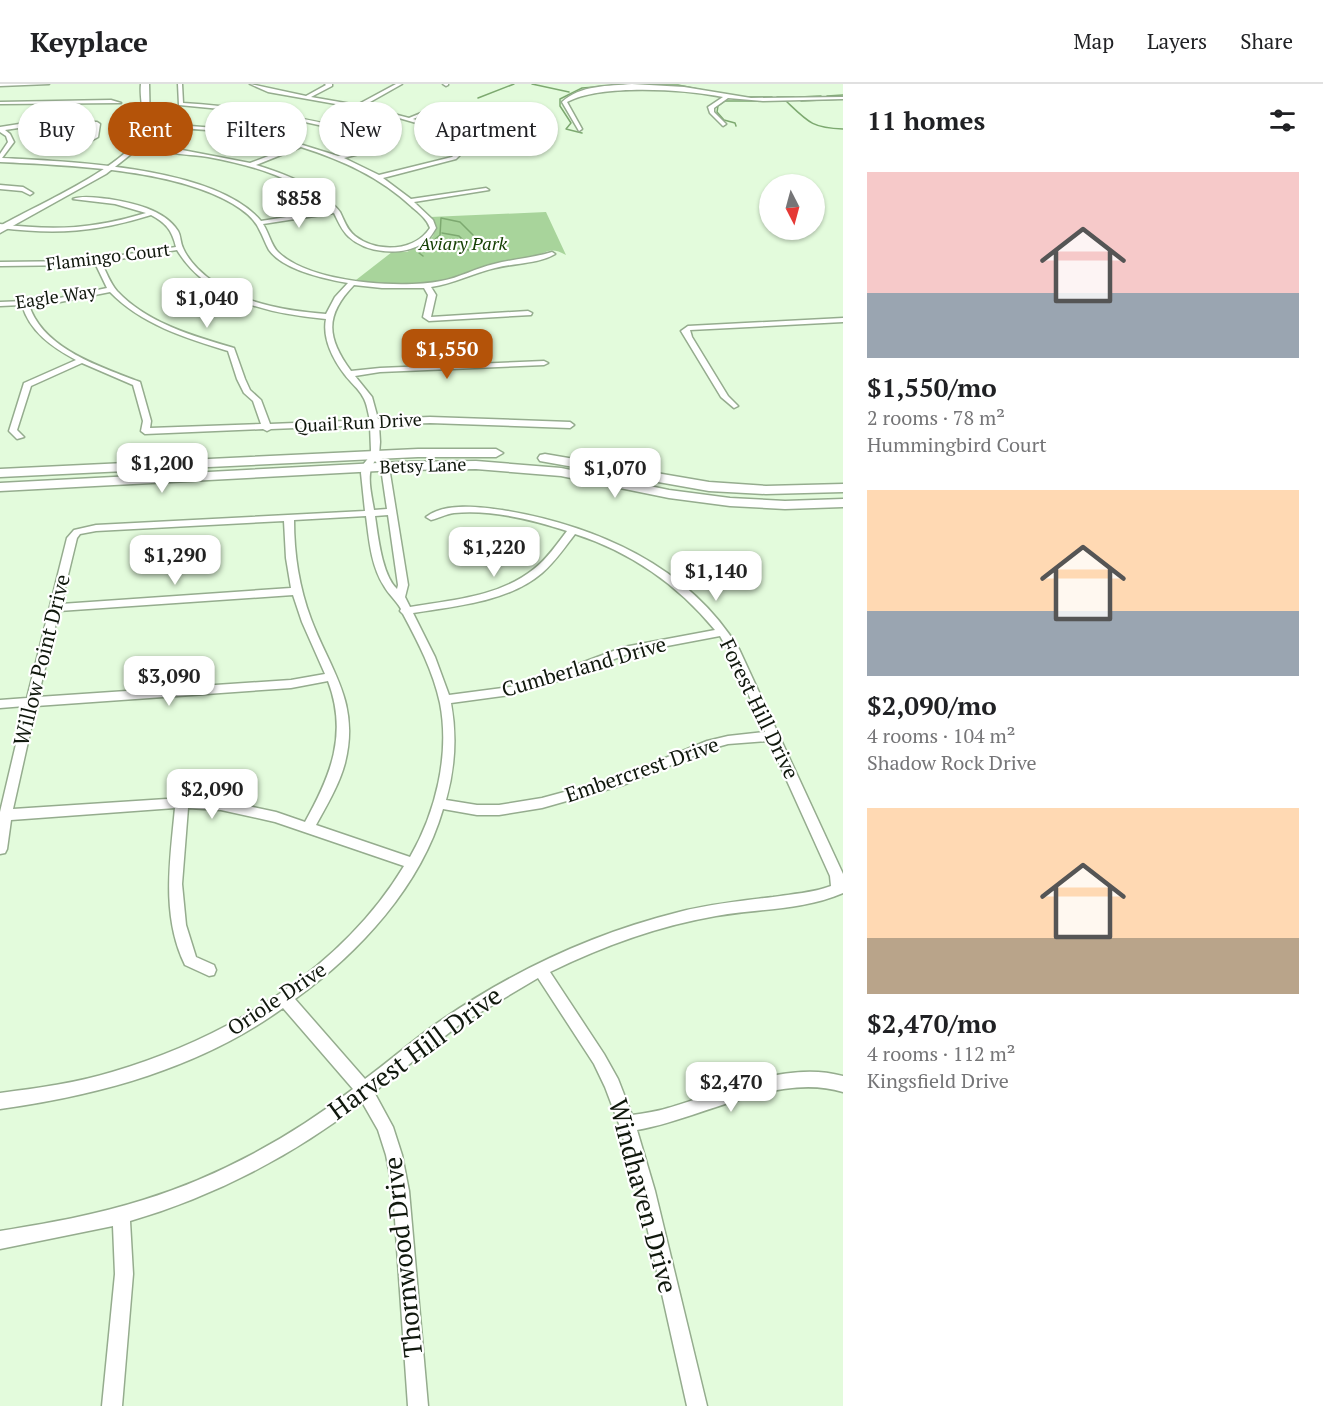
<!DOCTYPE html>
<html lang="en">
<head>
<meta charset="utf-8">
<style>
	:root { --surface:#fff; --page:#f6f6f6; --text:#202124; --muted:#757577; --line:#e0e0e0; --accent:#b45309 }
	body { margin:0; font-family:"PT Serif",serif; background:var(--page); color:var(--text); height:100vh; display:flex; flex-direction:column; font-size:22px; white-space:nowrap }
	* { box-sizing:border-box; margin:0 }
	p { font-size:20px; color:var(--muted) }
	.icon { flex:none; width:33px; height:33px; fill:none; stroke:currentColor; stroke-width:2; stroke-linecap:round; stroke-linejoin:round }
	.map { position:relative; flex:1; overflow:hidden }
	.panel { display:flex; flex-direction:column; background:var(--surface); width:480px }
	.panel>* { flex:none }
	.banner { position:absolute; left:18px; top:18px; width:570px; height:54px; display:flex; gap:12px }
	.needle { width:39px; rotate:174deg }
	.buttons { position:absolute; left:759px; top:90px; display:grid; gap:12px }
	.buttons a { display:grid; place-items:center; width:66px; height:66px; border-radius:50%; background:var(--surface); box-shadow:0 2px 4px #0004; font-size:30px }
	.price { position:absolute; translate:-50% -51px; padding:0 14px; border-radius:12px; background:#fff; color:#222; font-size:20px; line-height:39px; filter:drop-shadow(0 2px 3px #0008) }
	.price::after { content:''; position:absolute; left:50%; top:36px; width:18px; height:14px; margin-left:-9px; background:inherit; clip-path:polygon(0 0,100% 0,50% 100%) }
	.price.selected { background:var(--accent); color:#fff }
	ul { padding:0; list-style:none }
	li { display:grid; align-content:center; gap:12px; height:318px; padding:0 24px }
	li span { display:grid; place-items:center; height:186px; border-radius:0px; color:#555 }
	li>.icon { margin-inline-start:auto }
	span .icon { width:108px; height:108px; fill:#fffc; stroke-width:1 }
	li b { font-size:26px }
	h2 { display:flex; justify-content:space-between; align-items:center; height:72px; padding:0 24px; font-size:26px }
	.pill { padding:0 21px; border-radius:27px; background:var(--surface); box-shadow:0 2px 4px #0004; font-size:21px; line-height:54px }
	.pill.selected { background:var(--accent); color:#fff }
	header { display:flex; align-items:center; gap:36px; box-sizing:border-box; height:84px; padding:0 30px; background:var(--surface); border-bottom:2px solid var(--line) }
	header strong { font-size:28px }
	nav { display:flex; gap:33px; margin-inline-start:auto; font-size:21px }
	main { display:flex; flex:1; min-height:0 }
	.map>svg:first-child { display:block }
</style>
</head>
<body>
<header>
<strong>Keyplace</strong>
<nav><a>Map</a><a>Layers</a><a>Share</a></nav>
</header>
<main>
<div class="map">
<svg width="843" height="1322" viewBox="0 0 843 1322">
	<rect width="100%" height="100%" fill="#e3fbdc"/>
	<path fill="#a8d49b" d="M546,128L566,171C553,164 549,166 537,172C529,177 507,176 496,179C475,184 456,194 434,198C409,202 382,201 356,196L392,168H407L424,159L433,152L436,145L430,133Z"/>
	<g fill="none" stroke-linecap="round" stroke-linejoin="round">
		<g stroke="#7da970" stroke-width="1.5">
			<path d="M532,0L569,8"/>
			<path d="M640,1H678L708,7"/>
			<path d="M827,12L843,11"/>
			<path d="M741,13H772"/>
			<path d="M777,13H794"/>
			<path d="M800,13L821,12"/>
			<path d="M478,14L514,0"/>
			<path d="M801,17L843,15"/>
			<path d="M736,42L735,39L724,36L717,28L718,22L725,17H786C808,38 812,44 843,45"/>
			<path d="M582,49L566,45L571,39L560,22V15L582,4L621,1"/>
			<path d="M442,149L459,152L464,157L470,158"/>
			<path d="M433,160L469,166"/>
			<path d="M423,172L419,169L440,151L441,134L460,138L473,151"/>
		</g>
		<defs>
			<g id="street">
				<path d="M0,0H49L0,2Z"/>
				<path d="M178,0H182L183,19C251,23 317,36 383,54L389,62L344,74L379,91L452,73L458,67L454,50L375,27L268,8L250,0L306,12L326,1L325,0H332V2L311,13L357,21L396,0H402L363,22L409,34L441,21H454V23H444L413,35L458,48L463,68L456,75L383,94L411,115L486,104L489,106L414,118L433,136L436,144C432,151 428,157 420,161C400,172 366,169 349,153C342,147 338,137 334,129L263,140C269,149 271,161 278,168C310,199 400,205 441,197C459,194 476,184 494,180C513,175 533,174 552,168L555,170C538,180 514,179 495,184C473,189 453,200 431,203L436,211L431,233L528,227L532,229L531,231L429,237L423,233L428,211L424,204H382L354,201C325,231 326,253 351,287L380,284L544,277L548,279L544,281L380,288L355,292L372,313L378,335L430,333L570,338L574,341L570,344L430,339L379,341L380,358L379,371L389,383L408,501L405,513L410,523C452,516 499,513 534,485C547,475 557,460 567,447C533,436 491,425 454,429C446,430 439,434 431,436L426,433C445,418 480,423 502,426C594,441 688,481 739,565L843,790V809C804,826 757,825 716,832C658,842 603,862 550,888L604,970L618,995L632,1031C644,1029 656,1028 668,1024C723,1008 786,976 843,992V1008C777,988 702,1035 637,1046L655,1107L707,1322H687L639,1107L619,1040L605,1003L594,980L538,894L459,941L374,1008L393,1043L402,1071L409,1107L428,1322H408L393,1107L386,1071L378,1046L362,1018C294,1071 213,1113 130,1137L133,1190L122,1322H102L115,1190L113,1142L0,1165V1147C48,1139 96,1131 143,1116C218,1093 291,1053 353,1005L283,924C200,984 100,1011 0,1025V1009C38,1004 76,999 112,988C227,954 341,886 404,782L275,738L221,726L188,724L182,800L186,841L196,873L214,881L216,886L214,891L209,892L185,881C161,832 170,777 175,724L11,736L7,765L5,769L0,770V728L25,622L0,624V616L27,614L67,454L74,446L96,441L365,427L361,389L362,382L370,372L371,366L370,341L271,345L267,347L263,345L145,350L141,347L143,337L133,301L82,279L31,302L17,346L24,353L17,355L9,347L24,299L76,276C52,263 30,248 22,221L0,222V218L50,216L107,204L95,179L81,181L0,182V178L81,177L176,163C172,146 166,139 151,131C96,148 58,151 0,144V140C55,147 93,145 146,129L115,120L73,115C83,111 98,114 109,115C132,119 164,125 178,147C181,152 180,158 183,164C189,178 204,192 217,200C248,221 290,227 326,230L335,213L348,199C325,195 283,186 269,166C265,159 263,152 259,145C254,134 243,126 233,120C175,85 67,81 0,78V70L8,58L6,52L0,48V43L45,36L97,38L100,40L98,53L89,58L86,56L92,52L94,41L45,40L5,46L10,50L14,58L2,74C70,78 215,82 261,137L331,126C300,94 251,81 208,73C190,70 169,71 153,63L156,61L250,79L295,62C244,47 190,43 137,44L135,41L165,40L228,45L293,58L338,72L383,60L379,56L355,49L282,33L231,26L179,21ZM301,63C342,76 380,93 412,123C419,129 427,135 430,144C414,168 377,169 355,152C347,146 344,136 340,128C336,122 329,117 323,112C304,97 279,88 256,81ZM177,166C208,217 271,230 326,235C322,255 334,277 345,291C350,298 359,305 363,313C367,319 368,329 370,336L270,340L261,316L250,306L245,295L234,264C193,252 147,239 117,207C110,199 106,187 101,178ZM110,208C141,240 185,254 228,267L237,295L244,309L253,317L261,340L150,344L151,337L140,298C101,283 43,265 29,221L50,220ZM375,377L381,384L387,425L374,426C372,412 365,389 375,377ZM388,431L398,501L397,505C382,491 378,452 375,432ZM366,432C369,455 371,482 384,502C389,511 396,516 401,525L400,527L403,530C418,558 433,587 440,619C450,670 436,728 410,773L316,741C327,721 339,701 345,679C360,618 331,588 311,535C299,503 294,470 294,436ZM284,437L286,474L291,504L61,520L77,454L80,450L96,447ZM575,450C631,468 678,501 715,546L624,563L552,590L510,603L449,611L435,573L413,529C456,522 508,518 542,489C555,478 565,463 575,450ZM293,511L302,538L325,590L291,596L38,613L59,527ZM720,552L733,575L765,648L728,652L707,657L616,694L542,714L499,721H477L446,716C455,684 457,652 451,619L510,611L560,596L630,569ZM328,597C348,650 331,691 305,738L276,728L221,716L182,714L13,725L36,622L291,604ZM769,657L830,792L831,802C813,809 792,810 773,813C741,817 710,820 679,828C590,850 507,890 433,942C410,959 388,978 365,995L295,915C359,869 421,802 443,725L477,731H499L542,724L623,701L710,665L728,660Z"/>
				<path d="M443,0H448V1L446,2Z"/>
				<path d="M632,0L684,3L751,14L843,13V15L763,17L728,14L714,24V28L726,40L723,42L710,29L708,23L723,13C683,5 600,0 567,18L582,45L579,47L562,18C580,1 609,2 632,0Z"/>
				<path d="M111,16L121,19L0,20V18Z"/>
				<path d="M0,101L23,103L33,109L30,111L22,107L0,105Z"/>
				<path d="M843,234V238L690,246L692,253L728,312L738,322L734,324L721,313L681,247L688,242Z"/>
			</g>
			<g id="secondary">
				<path d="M141,0H149L150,44L140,63L106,90L0,149V142C33,123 125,83 140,51C147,36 139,16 141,0Z"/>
				<path d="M418,365H496L503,369L496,373H418L0,393V385Z"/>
				<path d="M545,370L709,398L766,402L843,400V408L766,410L709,407L540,377L538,374L540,371Z"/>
				<path d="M476,377L561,384L669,406L730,414L785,417L843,415V423L785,425L730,422L669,414L561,392L476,385L397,386L0,407V399L397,378Z"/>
			</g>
		</defs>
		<use href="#street" stroke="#95ac8e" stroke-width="3"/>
		<use href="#secondary" stroke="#95ac8e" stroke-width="3"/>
		<use href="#street" fill="#fff" fill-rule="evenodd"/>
		<use href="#secondary" fill="#fff" fill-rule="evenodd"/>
	</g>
	<g text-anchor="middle" stroke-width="4.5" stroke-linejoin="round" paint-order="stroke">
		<g font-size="18" font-style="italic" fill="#164104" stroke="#fff">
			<text x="463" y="166">Aviary Park</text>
		</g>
		<g font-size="18" fill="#10180d" stroke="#fff">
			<text transform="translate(108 173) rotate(-7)" y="6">Flamingo Court</text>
			<text transform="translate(56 213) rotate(-8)" y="6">Eagle Way</text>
			<text transform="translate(358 339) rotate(-3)" y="6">Quail Run Drive</text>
			<text transform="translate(423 382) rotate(-2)" y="6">Betsy Lane</text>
		</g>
		<g font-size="21" fill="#10180d" stroke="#fff">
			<text transform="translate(42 576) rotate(-76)" y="7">Willow Point Drive</text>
			<text transform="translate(584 583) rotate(-16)" y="7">Cumberland Drive</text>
			<text transform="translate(759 625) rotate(64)" y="7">Forest Hill Drive</text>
			<text transform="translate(642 686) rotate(-19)" y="7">Embercrest Drive</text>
			<text transform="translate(277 915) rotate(-34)" y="7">Oriole Drive</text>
		</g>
		<g font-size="26" fill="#10180d" stroke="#fff">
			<text transform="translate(415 969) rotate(-36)" y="9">Harvest Hill Drive</text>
			<text transform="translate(643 1112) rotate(75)" y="9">Windhaven Drive</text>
			<text transform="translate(403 1173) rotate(-96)" y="9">Thornwood Drive</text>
		</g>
	</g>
</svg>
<div class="buttons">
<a><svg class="needle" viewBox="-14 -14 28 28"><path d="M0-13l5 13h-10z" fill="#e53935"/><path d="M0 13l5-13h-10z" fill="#757577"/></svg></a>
</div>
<b class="price" style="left:299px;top:145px">$858</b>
<b class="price" style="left:207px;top:245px">$1,040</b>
<b class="price selected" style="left:447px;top:296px">$1,550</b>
<b class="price" style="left:162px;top:410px">$1,200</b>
<b class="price" style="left:615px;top:415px">$1,070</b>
<b class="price" style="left:494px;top:494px">$1,220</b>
<b class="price" style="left:175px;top:502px">$1,290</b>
<b class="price" style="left:716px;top:518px">$1,140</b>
<b class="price" style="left:169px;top:623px">$3,090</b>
<b class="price" style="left:212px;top:736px">$2,090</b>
<b class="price" style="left:731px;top:1029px">$2,470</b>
<div class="banner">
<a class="pill">Buy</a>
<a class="pill selected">Rent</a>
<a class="pill">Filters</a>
<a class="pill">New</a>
<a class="pill">Apartment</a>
</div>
</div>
<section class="panel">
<h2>11 homes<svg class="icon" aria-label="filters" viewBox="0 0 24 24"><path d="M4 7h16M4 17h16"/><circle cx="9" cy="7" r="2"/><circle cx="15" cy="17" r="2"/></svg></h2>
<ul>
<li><span style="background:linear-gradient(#f6c9c9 65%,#9aa5b1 0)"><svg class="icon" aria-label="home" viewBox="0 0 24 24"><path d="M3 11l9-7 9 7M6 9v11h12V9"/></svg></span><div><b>$1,550/mo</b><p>2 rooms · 78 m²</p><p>Hummingbird Court</p></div></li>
<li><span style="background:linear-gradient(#ffd9b3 65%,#9aa5b1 0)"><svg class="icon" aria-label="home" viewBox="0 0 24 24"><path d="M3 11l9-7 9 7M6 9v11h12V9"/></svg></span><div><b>$2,090/mo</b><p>4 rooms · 104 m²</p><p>Shadow Rock Drive</p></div></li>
<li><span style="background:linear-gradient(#ffd9b3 70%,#b9a48a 0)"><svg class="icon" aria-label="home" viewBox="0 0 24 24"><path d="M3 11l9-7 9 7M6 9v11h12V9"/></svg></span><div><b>$2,470/mo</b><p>4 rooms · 112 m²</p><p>Kingsfield Drive</p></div></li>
</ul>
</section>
</main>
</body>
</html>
